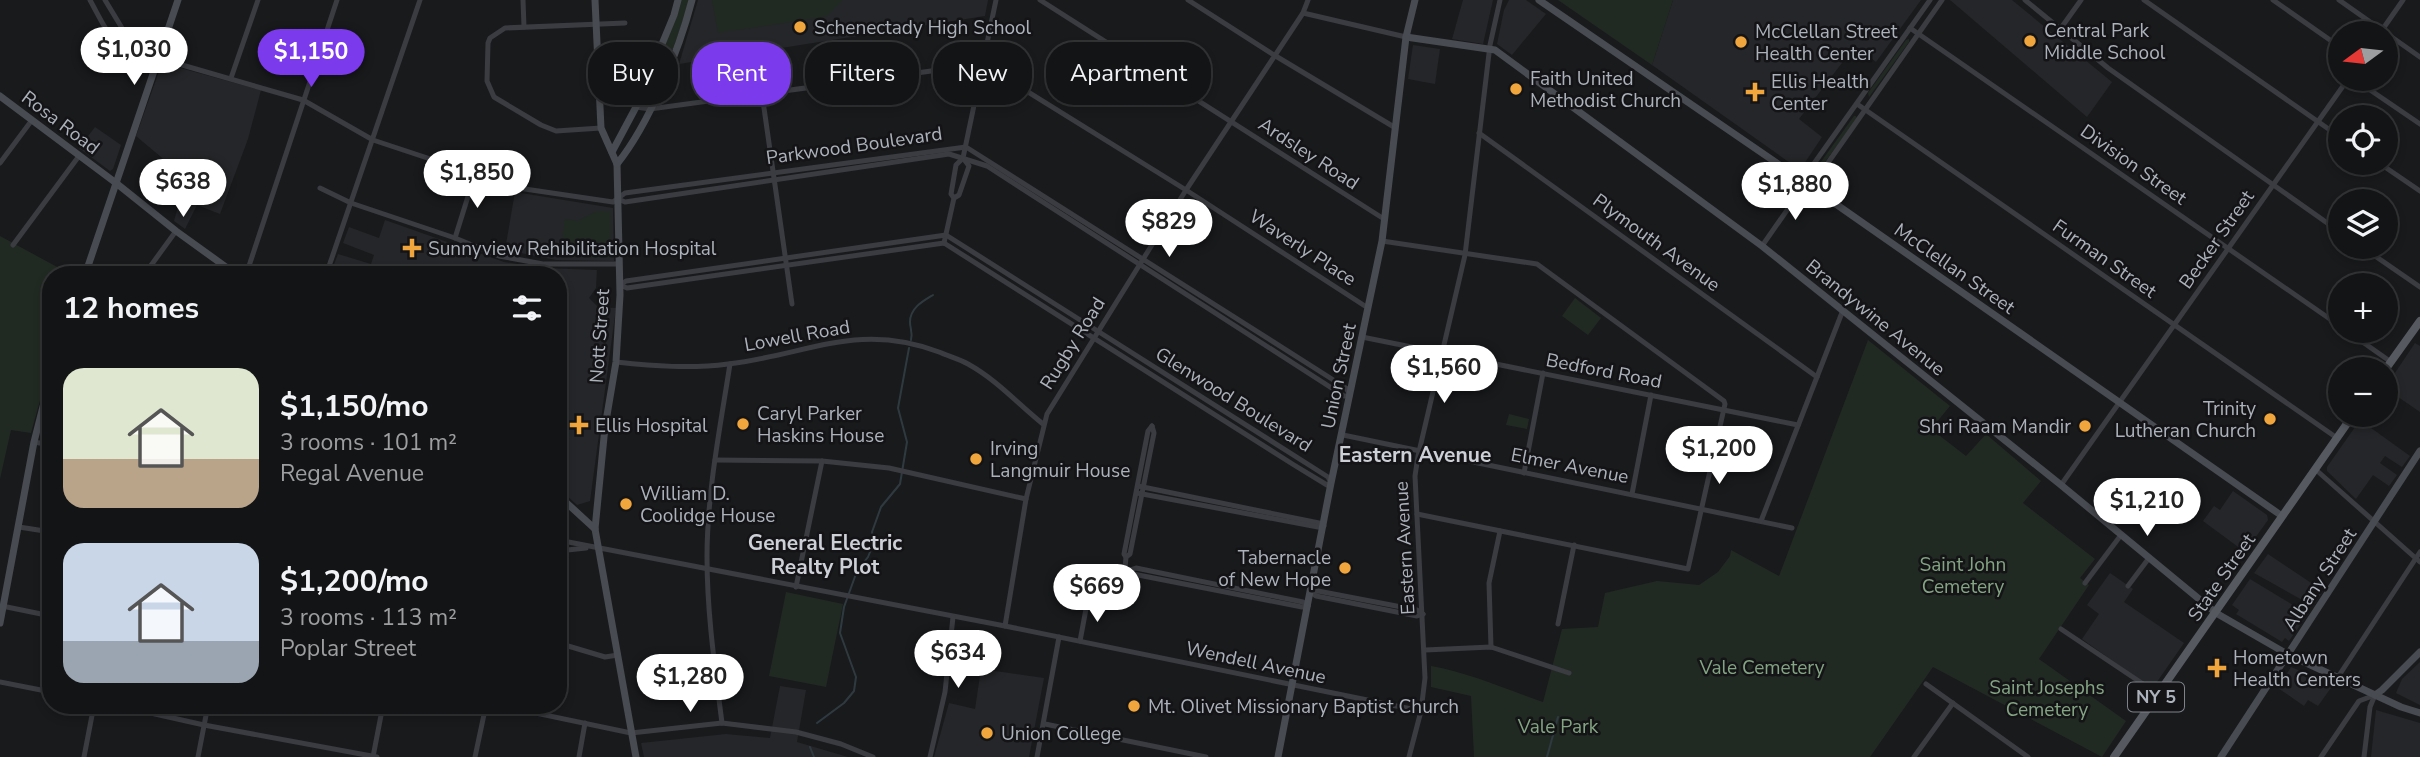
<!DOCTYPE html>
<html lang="en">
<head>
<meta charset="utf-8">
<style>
	:root { --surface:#131415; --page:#1c1d1e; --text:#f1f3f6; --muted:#9d9ea0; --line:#323334; --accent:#7c3aed }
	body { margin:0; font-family:"Nunito Sans",sans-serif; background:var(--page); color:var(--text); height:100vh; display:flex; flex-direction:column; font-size:26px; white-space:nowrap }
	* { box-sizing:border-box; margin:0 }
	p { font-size:23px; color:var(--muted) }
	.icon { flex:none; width:38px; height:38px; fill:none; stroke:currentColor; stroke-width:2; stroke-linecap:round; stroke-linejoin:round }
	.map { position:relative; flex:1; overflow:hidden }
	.panel { position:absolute; left:42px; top:266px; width:525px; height:448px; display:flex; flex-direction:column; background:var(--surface); border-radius:28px; box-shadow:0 4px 10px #0003,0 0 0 2px var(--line) }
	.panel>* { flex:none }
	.top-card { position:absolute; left:588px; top:42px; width:665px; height:63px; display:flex; gap:14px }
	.needle { width:46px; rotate:255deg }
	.fabs { position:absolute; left:2328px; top:21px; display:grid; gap:14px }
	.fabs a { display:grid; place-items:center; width:70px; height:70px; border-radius:50%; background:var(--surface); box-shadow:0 4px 10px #0003,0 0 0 2px var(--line); font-size:35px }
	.price { position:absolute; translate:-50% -60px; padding:0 16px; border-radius:24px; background:#fff; color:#222; font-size:23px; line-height:46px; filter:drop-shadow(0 2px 4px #0008) }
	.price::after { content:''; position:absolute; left:50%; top:42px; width:21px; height:16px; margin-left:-10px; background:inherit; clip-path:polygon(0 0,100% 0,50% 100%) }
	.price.current { background:var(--accent); color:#fff }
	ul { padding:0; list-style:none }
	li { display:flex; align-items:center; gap:21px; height:175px; padding:0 21px }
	li span { display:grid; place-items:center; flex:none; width:196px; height:140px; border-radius:21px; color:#555 }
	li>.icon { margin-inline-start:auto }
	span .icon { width:84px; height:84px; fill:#fffc; stroke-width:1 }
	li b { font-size:30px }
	h2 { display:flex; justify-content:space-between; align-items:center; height:84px; padding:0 21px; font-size:30px }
	.pill { padding:0 24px; border-radius:28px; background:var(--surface); box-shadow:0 4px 10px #0003,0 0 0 2px var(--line); font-size:24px; line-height:63px }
	.pill.current { background:var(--accent); color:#fff }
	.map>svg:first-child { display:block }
</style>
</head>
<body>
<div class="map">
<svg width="2420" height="757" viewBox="0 0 2420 757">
	<rect width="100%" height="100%" fill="#191a1c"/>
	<g fill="#252629">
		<path d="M698,0H988L985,16L679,64Z"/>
		<path d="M1463,0H1493L1483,44L1452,39Z"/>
		<path d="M1509,0H1526L1546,14L1512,55L1497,44L1504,10Z"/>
		<path d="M1673,0H1921L1876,62L1855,46L1799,119L1822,137L1800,170L1652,65Z"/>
		<path d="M1950,0H2012L2112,82L2087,117Z"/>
		<path d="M1413,45L1440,49L1435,84L1408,79Z"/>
		<path d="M162,63L261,90L248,139L220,214L197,205L185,229L174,221L186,178L136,136Z"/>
		<path d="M95,127L121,145L113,169L110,171L79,148Z"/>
		<path d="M515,192L613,208L614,261L556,260L505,250Z"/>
		<path d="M385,220L504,262L543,268L597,270L596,288L589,298L598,307L616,308L590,501L577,505L558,488V275H330L338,254L371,264L374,255L343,243L349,227L379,238Z"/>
		<path d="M2415,343L2420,346V412L2385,388Z"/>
		<path d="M2360,420L2410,456L2402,467L2385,456L2380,463L2397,475L2389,486L2373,475L2356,499L2327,471V467Z"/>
		<path d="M2233,491L2267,515L2268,520L2245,552L2203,521L2214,506L2220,510Z"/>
		<path d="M2268,554L2323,591L2313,606L2254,573Z"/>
		<path d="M2110,573L2133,589L2124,602L2184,643L2152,689L2082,639L2099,614L2087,605Z"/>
		<path d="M2250,579L2308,614L2289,641L2285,638L2282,642L2236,614L2239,610L2232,605Z"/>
		<path d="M2420,662V705L2396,693L2402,679Z"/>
		<path d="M2291,667L2333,685L2318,706L2308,700L2304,706L2278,688Z"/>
		<path d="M981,669L1044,678L1029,757H934L949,703L975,709Z"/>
		<path d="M780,686L806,690L797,742L848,757H644L641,743L726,734L770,738Z"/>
		<path d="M2376,710L2420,723V757H2371Z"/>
	</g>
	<g fill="#212a22">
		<path d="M681,0H690L673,49L666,50L664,45Z"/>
		<path d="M712,0H843L827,16L818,18L718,33Z"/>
		<path d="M1558,0H1673L1652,65Z"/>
		<path d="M1909,39V42L1869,97L1868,93L1906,40Z"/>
		<path d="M664,56L667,57L668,62L648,105L643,100L660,58Z"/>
		<path d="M1854,116H1856L1857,119L1816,174L1815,170Z"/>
		<path d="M596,211H611V258L559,257L565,219L578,221Z"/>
		<path d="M0,236L72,275H51V361L31,433L11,430L0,479Z"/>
		<path d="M1575,298L1601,318L1588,335L1562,316Z"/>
		<path d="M1868,340L1950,406L1931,429L1966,456L1986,434L2041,481L2023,503L2095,559L2080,578L2089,585L2039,659L2126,721L2102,757L1933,667L1870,757H1474L1471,696L1431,687V666C1467,672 1508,690 1543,702L1562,629L1598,627L1605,593L1657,581L1699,585L1718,572L1730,556L1731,550L1779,576Z"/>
		<path d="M1419,355L1434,359L1429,379L1414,375Z"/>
		<path d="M1509,414L1529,419L1527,429L1506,425Z"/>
		<path d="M786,592L843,604L826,687L769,676Z"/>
	</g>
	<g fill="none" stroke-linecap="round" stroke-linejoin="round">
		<g stroke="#2f3a40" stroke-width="2">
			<path d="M911,340C913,332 910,329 910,322C910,308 923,301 933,295"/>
			<path d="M817,723L844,703L854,691L856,677L840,633L844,607L857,571L868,557L874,542L872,532L881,507L900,484L907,442L898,408L909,348"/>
			<path d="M810,747L814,757"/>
			<path d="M1547,757L1558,717"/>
		</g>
		<g stroke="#3a3c41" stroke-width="5">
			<path d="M90,0C108,33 111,47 148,63L158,58"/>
			<path d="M105,0L128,38L152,51L158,58L303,100L373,140L518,188L613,202L625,193L966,147L1346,388L1349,393"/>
			<path d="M523,0L524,27"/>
			<path d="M1040,0L1384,219"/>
			<path d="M1188,0L1274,55L1394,127"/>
			<path d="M2025,0L2108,68L2340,232"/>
			<path d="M2144,0L2340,137"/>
			<path d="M2273,0L2340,47"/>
			<path d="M2339,0L2420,57"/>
			<path d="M1303,13L1406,37"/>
			<path d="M1910,28L2340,326"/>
			<path d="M2061,28L2081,0"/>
			<path d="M2380,33L2403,0"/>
			<path d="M231,78L258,0"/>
			<path d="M2354,79L2420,124"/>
			<path d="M762,94L792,304"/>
			<path d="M1857,104L2337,438"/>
			<path d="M636,107L650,109L983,64L1186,190L1368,308"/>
			<path d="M601,128L556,131L541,125L494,97L487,81L488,43L490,38L505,28L625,23"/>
			<path d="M1479,133L1817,377"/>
			<path d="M0,163L32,120"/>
			<path d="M2379,163L2420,191"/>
			<path d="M1806,183L1808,172L1930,0"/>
			<path d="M320,188L351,203L455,238L499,256L543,264H619"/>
			<path d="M954,198L951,194L956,165L963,158L996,0"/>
			<path d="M618,199L625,202L949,154L987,166L1344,396H1350"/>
			<path d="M455,238L475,174"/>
			<path d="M1382,241L1537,264L1724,401L1725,404L1688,569L1417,514"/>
			<path d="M944,243L954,198L959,195L969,166L963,158"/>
			<path d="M13,245L79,156"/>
			<path d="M1762,246L1806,183L1818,177L1942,0"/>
			<path d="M2362,247L2420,287"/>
			<path d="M144,275L176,231"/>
			<path d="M246,275L337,0"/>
			<path d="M326,275L420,0"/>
			<path d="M620,285L626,281L946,235L1328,477L1331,483"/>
			<path d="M620,285L627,288L944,243L1294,465L1327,485L1331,483"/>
			<path d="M2347,331L2391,362"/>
			<path d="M1362,337L1798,425"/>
			<path d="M616,362C654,366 690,369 728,364C807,355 857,321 939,352C948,356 959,359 968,364C997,380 1018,404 1043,424"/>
			<path d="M1343,435L1792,528"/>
			<path d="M34,442L51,445"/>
			<path d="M715,460L822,461L889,468L1026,499"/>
			<path d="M2315,469L2420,562"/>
			<path d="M1524,473L1543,373"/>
			<path d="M2061,485L2348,79"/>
			<path d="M1138,486L1319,523L1324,526"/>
			<path d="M1137,493L1318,527L1323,526"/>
			<path d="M1632,494L1651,395"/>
			<path d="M1761,521L1843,310"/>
			<path d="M19,527L51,532"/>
			<path d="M558,540L1005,626L1421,711"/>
			<path d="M558,551L586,548"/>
			<path d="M1126,557L1130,554L1154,433L1152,426"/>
			<path d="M1124,569L1130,570L1133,574L1302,607L1308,606"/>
			<path d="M1130,570L1136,568L1303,602L1308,606"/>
			<path d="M2085,583L2121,535"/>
			<path d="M2128,586L2149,558"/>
			<path d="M796,587L822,461"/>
			<path d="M1311,592L1316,596L1417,616L1423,614"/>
			<path d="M1311,592L1318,591L1417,610L1423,614"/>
			<path d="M1090,599L1097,598L1124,580L1126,557L1124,554L1148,431L1152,426"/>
			<path d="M2,606L51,616"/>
			<path d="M1558,624L1574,545"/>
			<path d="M1005,626L1026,499L1047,414L1186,190L1303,13L1308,0"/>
			<path d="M2061,629L2158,694"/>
			<path d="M1080,641L1086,609L1093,593L1123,572"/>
			<path d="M558,643L605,657L618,655"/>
			<path d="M1491,647L1489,583L1500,531"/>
			<path d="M1425,650L1491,647L1569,673"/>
			<path d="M2338,677L2420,552"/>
			<path d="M0,682L51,692"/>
			<path d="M1926,684L2028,757"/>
			<path d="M115,705L204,725L377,757"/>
			<path d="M497,705L631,733L722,723L796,732L841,744L873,757"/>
			<path d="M722,723C715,668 707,613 707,557C707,493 720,428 730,364"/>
			<path d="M1045,724L1206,757"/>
			<path d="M84,757L94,705"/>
			<path d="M198,757L208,705"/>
			<path d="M373,757L383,705"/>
			<path d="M475,757L486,705"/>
			<path d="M579,757L585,723"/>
			<path d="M930,757L945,692L953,617"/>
			<path d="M1037,757L1059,637"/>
			<path d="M1409,757L1421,711L1425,678L1415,476L1418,456L1465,255L1490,45L1500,0"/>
			<path d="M1914,757L1953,703"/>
			<path d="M2321,757L2359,701L2375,695"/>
			<path d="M2364,757L2370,707L2375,695"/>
		</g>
		<g stroke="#484b51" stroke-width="7">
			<path d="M595,0L601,128L617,164L620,295L616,362L605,427L595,529L636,757"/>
			<path d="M1539,0L1800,179L2282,516"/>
			<path d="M1406,37L1495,50L1762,246L2061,485L2216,613L2289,655L2401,707L2420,713"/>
			<path d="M0,96L116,183L176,231L237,275"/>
			<path d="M612,152L636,107L674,15L678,0"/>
			<path d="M617,164C650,123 679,50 692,0"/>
			<path d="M85,275L178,0"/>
			<path d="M558,495L595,529"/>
			<path d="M0,623L34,442L51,375"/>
			<path d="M2375,695L2382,690L2420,652"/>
			<path d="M1278,757L1331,483L1382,241L1406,37L1415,0"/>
			<path d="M2221,757L2420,451"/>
		</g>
		<g stroke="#565960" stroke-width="8">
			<path d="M2385,370L2420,321"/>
			<path d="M2114,757L2353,415"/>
		</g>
	</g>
	<g fill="#f0a63d" stroke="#141417" stroke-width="2.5">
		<circle cx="800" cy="27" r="7"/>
		<circle cx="2030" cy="41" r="7"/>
		<circle cx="1741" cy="42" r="7"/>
		<circle cx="1516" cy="89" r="7"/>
		<path d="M1751.5 81.5h7v7h7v7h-7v7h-7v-7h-7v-7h7z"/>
		<path d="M408.5 237.5h7v7h7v7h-7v7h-7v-7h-7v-7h7z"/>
		<circle cx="2270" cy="419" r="7"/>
		<circle cx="743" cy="424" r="7"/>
		<path d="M575.5 414.5h7v7h7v7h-7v7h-7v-7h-7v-7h7z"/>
		<circle cx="2085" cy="426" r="7"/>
		<circle cx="976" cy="459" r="7"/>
		<circle cx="626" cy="504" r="7"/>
		<circle cx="1345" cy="568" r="7"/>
		<path d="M2213.5 657.5h7v7h7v7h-7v7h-7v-7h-7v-7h7z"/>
		<circle cx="1134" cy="706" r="7"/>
		<circle cx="987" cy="733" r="7"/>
	</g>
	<g text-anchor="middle" stroke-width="5" stroke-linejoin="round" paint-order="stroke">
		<rect fill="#141417" stroke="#7e838a" stroke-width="2" x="2128" y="682.5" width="56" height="29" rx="5"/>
		<g font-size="18" font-weight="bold" fill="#acb2bb">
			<text x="2156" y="703">NY 5</text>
		</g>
		<g font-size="19" fill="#acb2bb" stroke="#141417" text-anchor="start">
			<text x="814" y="34">Schenectady High School</text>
			<text x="2044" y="37">Central Park<tspan x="2044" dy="22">Middle School</tspan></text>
			<text x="1755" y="38">McClellan Street<tspan x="1755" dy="22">Health Center</tspan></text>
			<text x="1530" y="85">Faith United<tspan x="1530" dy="22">Methodist Church</tspan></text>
			<text x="1771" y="88">Ellis Health<tspan x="1771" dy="22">Center</tspan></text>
			<text x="428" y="255">Sunnyview Rehibilitation Hospital</text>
			<text x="2256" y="415" text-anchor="end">Trinity<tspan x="2256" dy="22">Lutheran Church</tspan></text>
			<text x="757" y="420">Caryl Parker<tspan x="757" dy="22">Haskins House</tspan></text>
			<text x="595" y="432">Ellis Hospital</text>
			<text x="2071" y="433" text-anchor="end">Shri Raam Mandir</text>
			<text x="990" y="455">Irving<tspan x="990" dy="22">Langmuir House</tspan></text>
			<text x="640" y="500">William D.<tspan x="640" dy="22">Coolidge House</tspan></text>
			<text x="1331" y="564" text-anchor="end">Tabernacle<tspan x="1331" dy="22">of New Hope</tspan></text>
			<text x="2233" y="664">Hometown<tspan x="2233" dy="22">Health Centers</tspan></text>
			<text x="1148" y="713">Mt. Olivet Missionary Baptist Church</text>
			<text x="1001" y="740">Union College</text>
		</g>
		<g font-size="19" fill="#acb2bb" stroke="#141417">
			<text transform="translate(61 122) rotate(37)" y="7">Rosa Road</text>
			<text transform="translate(854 145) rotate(-8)" y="7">Parkwood Boulevard</text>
			<text transform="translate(1309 153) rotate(33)" y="7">Ardsley Road</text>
			<text transform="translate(2134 164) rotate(35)" y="7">Division Street</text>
			<text transform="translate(2216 239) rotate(-55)" y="7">Becker Street</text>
			<text transform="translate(1657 242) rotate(36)" y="7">Plymouth Avenue</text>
			<text transform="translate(1303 247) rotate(33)" y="7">Waverly Place</text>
			<text transform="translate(2105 258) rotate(35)" y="7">Furman Street</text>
			<text transform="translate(1955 268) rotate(35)" y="7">McClellan Street</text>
			<text transform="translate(1876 317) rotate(39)" y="7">Brandywine Avenue</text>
			<text transform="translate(797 335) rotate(-10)" y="7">Lowell Road</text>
			<text transform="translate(599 336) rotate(-86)" y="7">Nott Street</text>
			<text transform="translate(1072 343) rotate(-58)" y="7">Rugby Road</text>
			<text transform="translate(1604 370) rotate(11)" y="7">Bedford Road</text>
			<text transform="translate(1338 376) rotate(-78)" y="7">Union Street</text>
			<text transform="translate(1234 399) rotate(32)" y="7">Glenwood Boulevard</text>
			<text transform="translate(1570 465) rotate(11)" y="7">Elmer Avenue</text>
			<text transform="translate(1404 548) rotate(-93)" y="7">Eastern Avenue</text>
			<text transform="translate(2221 577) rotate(-55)" y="7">State Street</text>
			<text transform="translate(2319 579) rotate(-57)" y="7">Albany Street</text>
			<text transform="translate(1256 662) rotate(12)" y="7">Wendell Avenue</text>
		</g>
		<g font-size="19" fill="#84a583" stroke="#141417">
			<text x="1963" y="571">Saint John<tspan x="1963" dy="22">Cemetery</tspan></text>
			<text x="1762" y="674">Vale Cemetery</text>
			<text x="2047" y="694">Saint Josephs<tspan x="2047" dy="22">Cemetery</tspan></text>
			<text x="1558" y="733">Vale Park</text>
		</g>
		<g font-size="21" font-weight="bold" fill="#cdd0d7" stroke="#141417">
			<text x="1415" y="462">Eastern Avenue</text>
			<text x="825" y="550">General Electric<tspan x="825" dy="24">Realty Plot</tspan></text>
		</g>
	</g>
</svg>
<div class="fabs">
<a><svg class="needle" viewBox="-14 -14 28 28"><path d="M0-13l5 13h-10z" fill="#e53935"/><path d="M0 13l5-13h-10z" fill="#9d9ea0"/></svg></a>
<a><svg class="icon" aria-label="locate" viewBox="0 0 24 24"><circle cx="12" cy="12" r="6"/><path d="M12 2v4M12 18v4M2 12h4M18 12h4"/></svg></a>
<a><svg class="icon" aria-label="layers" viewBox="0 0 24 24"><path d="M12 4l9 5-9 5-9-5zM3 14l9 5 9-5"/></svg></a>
<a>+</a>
<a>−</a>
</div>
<b class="price" style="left:134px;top:87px">$1,030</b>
<b class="price current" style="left:311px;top:89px">$1,150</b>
<b class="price" style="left:477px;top:210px">$1,850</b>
<b class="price" style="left:183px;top:219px">$638</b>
<b class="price" style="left:1795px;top:222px">$1,880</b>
<b class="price" style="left:1169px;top:259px">$829</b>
<b class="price" style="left:1444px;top:405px">$1,560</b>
<b class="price" style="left:1719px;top:486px">$1,200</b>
<b class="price" style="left:2147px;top:538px">$1,210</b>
<b class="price" style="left:1097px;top:624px">$669</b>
<b class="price" style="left:958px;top:690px">$634</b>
<b class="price" style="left:690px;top:714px">$1,280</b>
<div class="top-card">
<a class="pill">Buy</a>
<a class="pill current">Rent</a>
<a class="pill">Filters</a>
<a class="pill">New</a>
<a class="pill">Apartment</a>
</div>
<section class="panel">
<h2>12 homes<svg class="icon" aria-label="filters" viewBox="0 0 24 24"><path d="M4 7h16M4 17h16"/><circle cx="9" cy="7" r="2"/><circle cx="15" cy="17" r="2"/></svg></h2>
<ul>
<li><span style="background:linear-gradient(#dfe7d0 65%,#b9a48a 0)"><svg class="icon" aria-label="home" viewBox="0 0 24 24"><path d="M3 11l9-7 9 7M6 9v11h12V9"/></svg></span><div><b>$1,150/mo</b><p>3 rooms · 101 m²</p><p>Regal Avenue</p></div></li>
<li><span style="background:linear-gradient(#c9d6e8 70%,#9aa5b1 0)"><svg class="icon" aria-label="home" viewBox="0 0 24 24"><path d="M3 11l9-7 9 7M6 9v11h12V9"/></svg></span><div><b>$1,200/mo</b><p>3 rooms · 113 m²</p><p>Poplar Street</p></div></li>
</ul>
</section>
</div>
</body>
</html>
